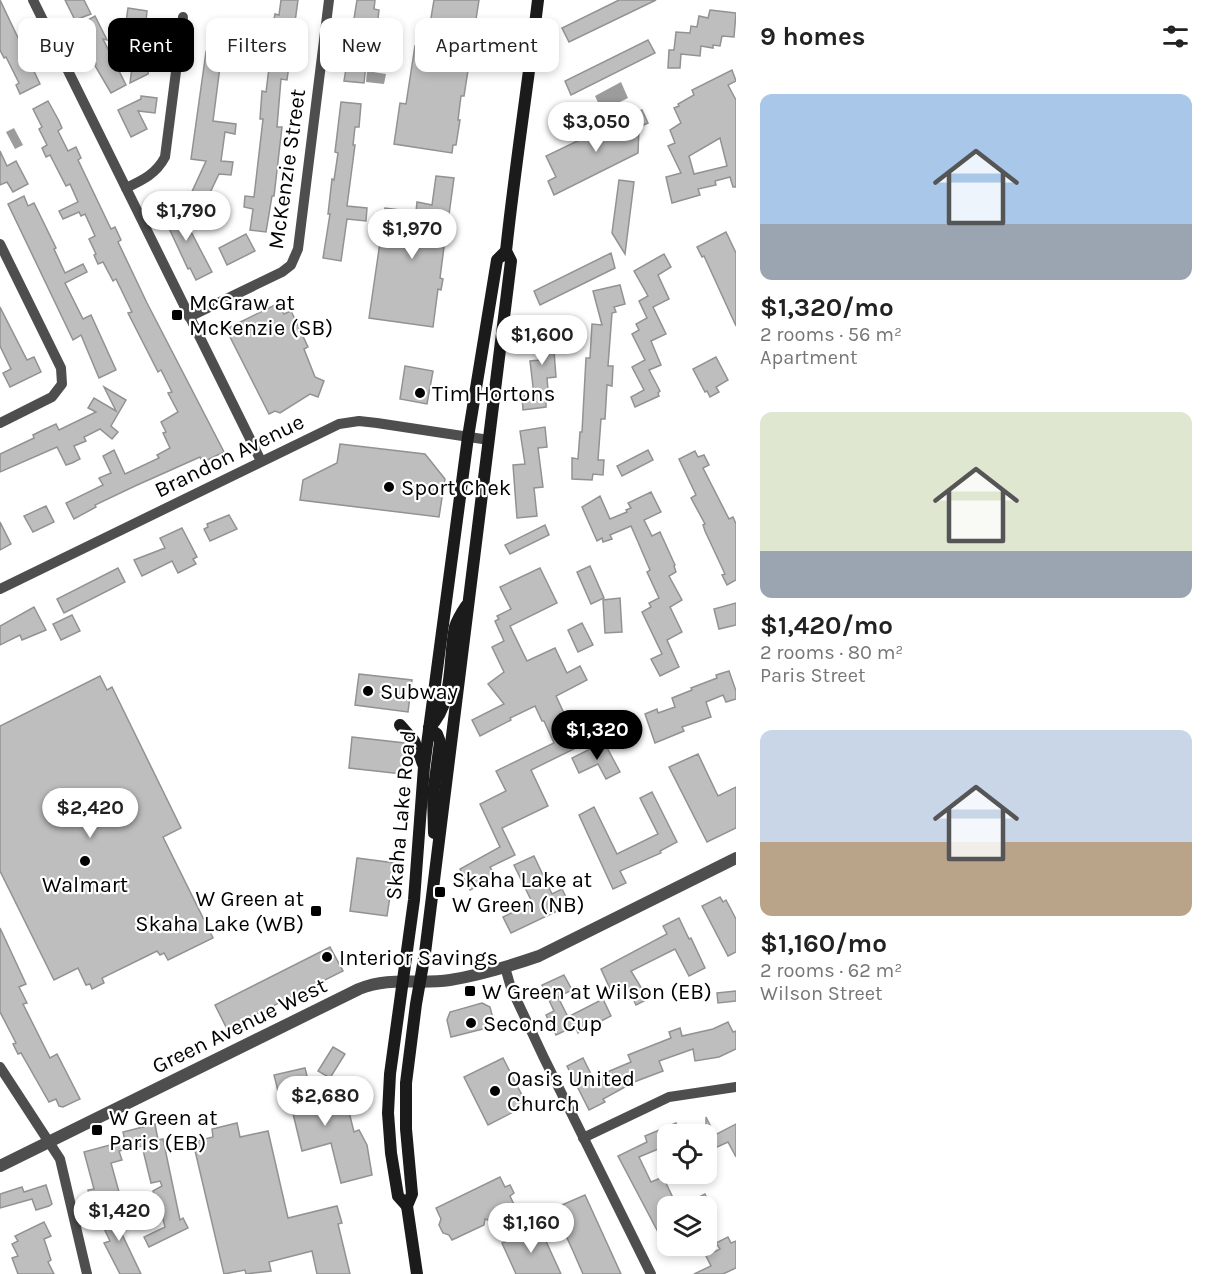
<!DOCTYPE html>
<html lang="en">
<head>
<meta charset="utf-8">
<style>
	:root { --surface:#fff; --page:#f2f2f2; --text:#222; --muted:#767676; --accent:#000 }
	body { margin:0; font-family:Karla,sans-serif; background:var(--page); color:var(--text); height:100vh; display:flex; flex-direction:column; font-size:22px; white-space:nowrap }
	* { box-sizing:border-box; margin:0 }
	p { font-size:20px; color:var(--muted) }
	.icon { flex:none; width:33px; height:33px; fill:none; stroke:currentColor; stroke-width:2; stroke-linecap:round; stroke-linejoin:round }
	.map { position:relative; flex:1; overflow:hidden }
	.panel { display:flex; flex-direction:column; background:var(--surface); width:480px }
	.panel>* { flex:none }
	.hud { position:absolute; left:18px; top:18px; width:570px; height:54px; display:flex; gap:12px }
	.buttons { position:absolute; left:657px; top:1124px; display:grid; gap:12px }
	.buttons a { display:grid; place-items:center; width:60px; height:60px; border-radius:12px; background:var(--surface); box-shadow:0 3px 9px #0003; font-size:30px }
	.price { position:absolute; translate:-50% -51px; padding:0 14px; border-radius:21px; background:#fff; color:#222; font-size:20px; line-height:39px; filter:drop-shadow(0 2px 3px #0008) }
	.price::after { content:''; position:absolute; left:50%; top:36px; width:18px; height:14px; margin-left:-9px; background:inherit; clip-path:polygon(0 0,100% 0,50% 100%) }
	.price.selected { background:var(--accent); color:#fff }
	ul { padding:0; list-style:none }
	li { display:grid; align-content:center; gap:12px; height:318px; padding:0 24px }
	li span { display:grid; place-items:center; height:186px; border-radius:12px; color:#555 }
	li>.icon { margin-inline-start:auto }
	span .icon { width:108px; height:108px; fill:#fffc; stroke-width:1 }
	li b { font-size:26px }
	h2 { display:flex; justify-content:space-between; align-items:center; height:72px; padding:0 24px; font-size:26px }
	.pill { padding:0 21px; border-radius:12px; background:var(--surface); box-shadow:0 3px 9px #0003; font-size:21px; line-height:54px }
	.pill.selected { background:var(--accent); color:#fff }
	main { display:flex; flex:1; min-height:0 }
	.map>svg:first-child { display:block }
</style>
</head>
<body>
<main>
<div class="map">
<svg width="736" height="1274" viewBox="0 0 736 1274">
	<rect width="100%" height="100%" fill="#fff"/>
	<g fill="#9c9c9c">
		<path d="M367,71L386,74L384,84L366,82Z"/>
		<path d="M621,82L628,98L602,111L595,96Z"/>
		<path d="M14,128L23,145L15,149L6,132Z"/>
	</g>
	<g fill="#bebebe" stroke="#929292" stroke-width="1.5" fill-rule="evenodd">
		<path d="M0,0L40,84L20,94L16,85L19,83L6,57L4,58L0,50Z"/>
		<path d="M65,0H84L91,14L75,20Z"/>
		<path d="M281,0H298L287,80L281,79L277,127H282L274,196H272L266,232L250,230L253,209L244,207L245,196L254,197L263,119H260L262,91L266,92L269,68H272L276,39L273,38L275,24H273L275,14L279,15Z"/>
		<path d="M357,0H375L374,9L379,10L376,35L369,36L364,83L344,81Z"/>
		<path d="M434,0H479L464,96H461L458,120H460L456,145H453L452,153L394,144L400,103L406,104L415,46L426,48Z"/>
		<path d="M619,0H656L569,42L562,28Z"/>
		<path d="M128,8L147,11L146,21H149L144,52L152,53L148,74L130,83L135,44L123,42Z"/>
		<path d="M710,10L736,13L734,37L722,36L720,46L713,45V48L701,46L700,56L681,54L680,68H668L669,50H674L676,32L690,33L691,26L697,27L699,16L708,18Z"/>
		<path d="M95,16L107,40L103,39L126,85L111,93L94,64H96L89,50L90,49L81,30L89,26L86,21Z"/>
		<path d="M218,21L234,27L221,59L213,121L236,124L235,134L225,132L221,161L233,162L231,175L219,174L205,203L190,196L206,161L191,159L206,52Z"/>
		<path d="M648,40L655,53L571,95L565,81Z"/>
		<path d="M732,70L736,81L728,85L736,100V187H733L730,177L715,181L716,185L698,189L700,195L672,203L666,177L681,173L668,146L675,143L670,130L681,123L674,108L679,106L678,104L694,95L692,90ZM720,138L727,166L694,174L689,156Z"/>
		<path d="M141,96L157,98L155,113L138,111L147,129L131,137L118,110L141,99Z"/>
		<path d="M48,101L59,121L62,128L58,131L68,151L76,147L81,158L78,160L111,229L115,227L121,240L118,242L147,303L224,452L203,462L200,457L135,486L95,505L96,507L74,519L66,503L103,485L99,478L111,473L103,456L114,450L125,474L159,458L157,455L170,448L163,433L166,432L161,422L178,412L168,393L172,392L161,370L158,372L128,313L132,312L116,279L113,281L103,262L98,264L94,255L96,254L89,239L95,236L85,214L81,216L79,212L63,219L59,211L78,202L70,184L66,186L50,155L46,157L42,148L47,145L39,129L42,127L33,109Z"/>
		<path d="M341,102L361,104L359,127H355L353,145H355L347,206L367,208L366,221L347,219L341,261L323,258L330,214H328L332,179L334,180L338,153L335,152Z"/>
		<path d="M642,110L648,123L639,127L638,153L554,195L548,181L556,177L546,156Z"/>
		<path d="M0,151L7,166L16,161L28,184L13,192L7,182L0,185Z"/>
		<path d="M436,176L454,178L447,229H450L448,240L445,239L440,278L443,279L441,290L438,289L433,327L369,318L385,208L416,212L417,202L432,205Z"/>
		<path d="M619,180L634,182L625,254L612,233Z"/>
		<path d="M24,196L28,206L34,203L56,248L54,249L65,273L83,264L87,272L65,283L83,319L91,315L116,370L99,378L81,335L73,340L8,204Z"/>
		<path d="M176,203L212,272L196,280L190,268L188,269L161,211Z"/>
		<path d="M213,206L221,214L208,228L204,219L208,214L207,212Z"/>
		<path d="M726,232L736,253V326L704,256L702,257L697,247Z"/>
		<path d="M246,234L255,251L227,265L219,248Z"/>
		<path d="M611,253L615,268L540,305L534,291Z"/>
		<path d="M664,254L671,267L658,275L669,299L653,307L666,334L651,341L661,365L649,370L660,391L658,393L659,396L635,407L631,397L644,390L632,367L645,360L632,334L639,330L636,324L647,318L639,301L648,296L634,271Z"/>
		<path d="M620,285L625,304L614,307L616,312L612,313L608,366H613L612,386L607,385L605,419H601L598,460H604L603,475L593,474L592,480L572,479V458L578,459L580,432H582L586,358H590L592,324L602,325L593,291Z"/>
		<path d="M279,303L284,314L291,311L308,347L304,349L315,377L324,381L318,397L310,394L280,413L275,411L269,414L226,329Z"/>
		<path d="M0,307L27,360L34,357L41,372L10,387L3,373L11,369L0,346Z"/>
		<path d="M547,320V325L557,324L558,337L553,338L556,377L547,378L549,401L546,402V407L523,410L522,396L534,395L530,361L540,360L535,321Z"/>
		<path d="M716,357L728,380L716,387L719,392L710,397L707,391L705,392L693,369Z"/>
		<path d="M405,366L433,371L427,404L400,399Z"/>
		<path d="M104,387L126,400L111,426L118,432L112,439L100,429L84,437L86,441L74,446L80,459L72,463L66,465L57,447L0,472V454L34,438L33,435L43,430L56,424L59,430L96,412L88,408L94,398L116,411Z"/>
		<path d="M545,427L547,447L538,448L543,487L534,488L537,516L517,518L513,465L525,464L520,431Z"/>
		<path d="M340,444L425,454L445,479L439,517L300,500L303,480L337,463Z"/>
		<path d="M648,450L653,460L622,476L617,466Z"/>
		<path d="M695,451L698,457L704,455L709,465L703,468L729,519L733,517L736,524V580L727,585L722,575L725,574L705,531L703,525L705,524L691,498L696,495L679,459Z"/>
		<path d="M651,492L661,512L644,520L652,536L660,532L675,565L674,566L676,572L669,576L682,600L670,607L682,632L667,640L679,667L660,676L651,659L662,654L642,612L651,607L649,603L659,598L647,572L650,570L638,542L631,526L610,535L612,539L603,542L602,538L597,541L582,507L600,496L610,519L627,512L626,510L631,508L628,503Z"/>
		<path d="M46,506L54,522L33,532L24,516Z"/>
		<path d="M229,515L237,529L210,541L204,529L208,527L207,524Z"/>
		<path d="M0,522L11,544L0,550Z"/>
		<path d="M545,525L549,535L510,554L505,545Z"/>
		<path d="M182,528L197,557L193,559L196,564L178,573L172,561L142,576L134,560L165,548L160,538Z"/>
		<path d="M590,566L604,598L591,604L577,572Z"/>
		<path d="M118,568L125,582L64,613L57,599Z"/>
		<path d="M540,568L557,603L510,626L527,661L555,648L567,673L580,666L587,680L556,696L569,724L563,727L574,749L531,770L548,806L502,828L515,855L490,867L496,877L470,890L460,869L500,847L480,804L506,791L496,771L554,743L544,721H542L535,706L510,718L511,720L480,736L472,720L504,704L488,684L504,672L492,647L504,641L495,621L499,619L497,616L511,609L500,587Z"/>
		<path d="M620,598L622,632L605,633L603,600Z"/>
		<path d="M736,603V625L719,629L714,609Z"/>
		<path d="M34,607L46,630L22,640L20,635L0,645V626Z"/>
		<path d="M72,615L80,631L61,640L53,624Z"/>
		<path d="M582,623L593,645L578,652L568,630Z"/>
		<path d="M729,671L736,691V699L726,702L723,695L706,702L711,717L682,727L684,731L655,743L645,714L657,709L658,713L675,707L672,698L692,690L691,688L717,678L716,675Z"/>
		<path d="M359,674L412,680L408,712L355,705Z"/>
		<path d="M100,676L107,690L112,687L181,828L163,837L213,938L168,960L164,953L160,955L157,951L102,978L104,983L92,989L90,984L86,985L78,968L54,980L0,871V726Z"/>
		<path d="M352,737L405,743L402,774L349,768Z"/>
		<path d="M604,742L620,772L606,779L598,764L579,773L572,758Z"/>
		<path d="M698,754L718,796L736,787V828L707,842L669,767Z"/>
		<path d="M652,792L677,842L660,851L661,853L620,871L626,883L613,889L579,815L594,807L617,854L658,834L640,798Z"/>
		<path d="M534,856L552,894L562,889L570,905L511,933L503,917L528,905L527,901L531,900L514,865Z"/>
		<path d="M357,858L395,863L387,916L350,911Z"/>
		<path d="M720,897L723,902L726,900L736,919V952L728,956L702,906Z"/>
		<path d="M679,918L689,939L691,938L705,968L689,976L675,949L631,971L648,999L636,1005L632,997L629,999L625,992L620,994L618,990L612,993L601,969L667,934L663,926Z"/>
		<path d="M0,928L26,984L19,987L27,1003L23,1004L50,1058L57,1054L80,1099L63,1107L59,1106L56,1099L49,1102L21,1053L18,1054L13,1044L16,1043L0,1012Z"/>
		<path d="M330,947L343,971L227,1029L215,1005Z"/>
		<path d="M564,975L572,990L558,997L568,1017L603,999L611,1016L578,1033L575,1026L556,1035L546,1015L554,1011L542,985Z"/>
		<path d="M736,991V1001L718,1003L717,993Z"/>
		<path d="M482,1003L490,1007L495,1026L451,1037L447,1020L450,1012Z"/>
		<path d="M728,1022L733,1032L736,1031V1049L719,1057L695,1061L693,1049L659,1061L663,1071L634,1082L603,1099L605,1102L589,1110L567,1066L583,1058L593,1078L631,1062L628,1055L671,1038L669,1032L680,1028L682,1036L713,1029Z"/>
		<path d="M333,1047L345,1054L330,1078L318,1071Z"/>
		<path d="M503,1058L527,1105L488,1125L464,1077Z"/>
		<path d="M305,1068L316,1112L347,1104L354,1132L359,1130L367,1145L372,1175L341,1183L331,1143L302,1151L290,1101L281,1103L274,1075Z"/>
		<path d="M706,1117L715,1135L736,1124V1157L728,1142L706,1152Z"/>
		<path d="M237,1123L240,1137L268,1131L288,1218L337,1206L342,1223L338,1224L350,1274H317L312,1251L269,1262L271,1271L246,1274L245,1270L224,1274L193,1142L213,1137L212,1129Z"/>
		<path d="M676,1123L680,1134H668V1145L639,1157L651,1182L663,1177L675,1202L668,1206V1251L618,1156L647,1142L645,1136Z"/>
		<path d="M155,1124L158,1140L163,1139L180,1220L183,1218L188,1228L149,1247L144,1237L165,1227L160,1207L156,1205L153,1191L162,1186L160,1181L151,1183L142,1146L119,1151L122,1160L111,1163L119,1192L91,1200L88,1190L94,1189L84,1152L125,1141L123,1132Z"/>
		<path d="M500,1177L505,1187L510,1185L514,1193L510,1196L516,1209L491,1221L485,1219L484,1225L452,1240L449,1235L443,1233L439,1225L441,1219L436,1208Z"/>
		<path d="M46,1185L52,1204L49,1206L36,1210L32,1199L0,1208V1194L22,1187L24,1192Z"/>
		<path d="M705,1194L711,1206H682Z"/>
		<path d="M585,1195L621,1274H583L573,1251L556,1214L564,1210L562,1205Z"/>
		<path d="M120,1207L130,1228L121,1232L141,1274H120L104,1243L110,1241L99,1218Z"/>
		<path d="M44,1222L51,1236L44,1239L51,1260L48,1262L54,1274H18L12,1258L18,1256L12,1244L18,1241L15,1236Z"/>
		<path d="M539,1226L561,1274H516L502,1243Z"/>
		<path d="M728,1237L731,1243L736,1241V1268L723,1274H694L711,1266L706,1256L720,1249L716,1243Z"/>
	</g>
	<g fill="none" stroke-linecap="round" stroke-linejoin="round">
		<g stroke="#4e4e4e" stroke-width="10">
			<path d="M33,0L261,461"/>
			<path d="M126,188C143,180 156,174 165,157L183,17"/>
			<path d="M0,244L61,368L62,384L52,397L0,423"/>
			<path d="M189,317L282,272L291,265L298,249L329,0"/>
			<path d="M0,589L339,424L359,421L377,423L489,440"/>
			<path d="M505,967L511,988L544,1058L651,1274"/>
			<path d="M0,1067L60,1159L87,1274"/>
			<path d="M583,1138L669,1097L736,1087"/>
		</g>
		<path stroke="#4e4e4e" stroke-width="12" d="M0,1166L359,989C391,976 417,985 450,980C480,975 510,966 539,956L736,858"/>
		<g stroke="#1b1b1b" stroke-width="12">
			<path d="M400,725L414,741L423,764"/>
			<path d="M429,728L437,734L440,742L433,795L434,833"/>
			<path d="M429,728C455,703 448,660 455,627C457,620 462,612 466,606"/>
			<path d="M407,1206L398,1196L391,1153L388,1113L390,1074L414,900L424,767L468,437L497,260L506,251"/>
			<path d="M417,1274L407,1206L412,1194L406,1129V1083L416,1004L425,953L511,261L506,251C515,167 528,84 538,0"/>
		</g>
	</g>
	<g fill="#000" stroke="#fff" stroke-width="2">
		<rect x="171" y="309" width="12" height="12" rx="3"/>
		<circle cx="420" cy="393" r="6"/>
		<circle cx="389" cy="487" r="6"/>
		<circle cx="368" cy="691" r="6"/>
		<circle cx="85" cy="861" r="6"/>
		<rect x="434" y="886" width="12" height="12" rx="3"/>
		<rect x="310" y="905" width="12" height="12" rx="3"/>
		<circle cx="327" cy="957" r="6"/>
		<rect x="464" y="985" width="12" height="12" rx="3"/>
		<circle cx="471" cy="1023" r="6"/>
		<circle cx="495" cy="1091" r="6"/>
		<rect x="91" y="1124" width="12" height="12" rx="3"/>
	</g>
	<g text-anchor="middle" stroke-width="4.5" stroke-linejoin="round" paint-order="stroke">
		<g font-size="22" fill="#000" stroke="#fff">
			<text transform="translate(286 169) rotate(-82)" y="8">McKenzie Street</text>
			<text transform="translate(229 455) rotate(-26)" y="8">Brandon Avenue</text>
			<text transform="translate(400 815) rotate(-85)" y="8">Skaha Lake Road</text>
			<text transform="translate(239 1025) rotate(-26)" y="8">Green Avenue West</text>
		</g>
		<g font-size="22" fill="#000" stroke="#fff" text-anchor="start">
			<text x="189" y="310">McGraw at<tspan x="189" dy="25">McKenzie (SB)</tspan></text>
			<text x="432" y="401">Tim Hortons</text>
			<text x="401" y="495">Sport Chek</text>
			<text x="380" y="699">Subway</text>
			<text x="452" y="887">Skaha Lake at<tspan x="452" dy="25">W Green (NB)</tspan></text>
			<text x="85" y="892" text-anchor="middle">Walmart</text>
			<text x="304" y="906" text-anchor="end">W Green at<tspan x="304" dy="25">Skaha Lake (WB)</tspan></text>
			<text x="339" y="965">Interior Savings</text>
			<text x="482" y="999">W Green at Wilson (EB)</text>
			<text x="483" y="1031">Second Cup</text>
			<text x="507" y="1086">Oasis United<tspan x="507" dy="25">Church</tspan></text>
			<text x="109" y="1125">W Green at<tspan x="109" dy="25">Paris (EB)</tspan></text>
		</g>
	</g>
</svg>
<div class="buttons">
<a><svg class="icon" aria-label="locate" viewBox="0 0 24 24"><circle cx="12" cy="12" r="6"/><path d="M12 2v4M12 18v4M2 12h4M18 12h4"/></svg></a>
<a><svg class="icon" aria-label="layers" viewBox="0 0 24 24"><path d="M12 4l9 5-9 5-9-5zM3 14l9 5 9-5"/></svg></a>
</div>
<b class="price" style="left:596px;top:153px">$3,050</b>
<b class="price" style="left:186px;top:242px">$1,790</b>
<b class="price" style="left:412px;top:260px">$1,970</b>
<b class="price" style="left:542px;top:366px">$1,600</b>
<b class="price selected" style="left:597px;top:761px">$1,320</b>
<b class="price" style="left:90px;top:839px">$2,420</b>
<b class="price" style="left:325px;top:1127px">$2,680</b>
<b class="price" style="left:119px;top:1242px">$1,420</b>
<b class="price" style="left:531px;top:1254px">$1,160</b>
<div class="hud">
<a class="pill">Buy</a>
<a class="pill selected">Rent</a>
<a class="pill">Filters</a>
<a class="pill">New</a>
<a class="pill">Apartment</a>
</div>
</div>
<section class="panel">
<h2>9 homes<svg class="icon" aria-label="filters" viewBox="0 0 24 24"><path d="M4 7h16M4 17h16"/><circle cx="9" cy="7" r="2"/><circle cx="15" cy="17" r="2"/></svg></h2>
<ul>
<li><span style="background:linear-gradient(#a9c7e8 70%,#9aa5b1 0)"><svg class="icon" aria-label="home" viewBox="0 0 24 24"><path d="M3 11l9-7 9 7M6 9v11h12V9"/></svg></span><div><b>$1,320/mo</b><p>2 rooms · 56 m²</p><p>Apartment</p></div></li>
<li><span style="background:linear-gradient(#dfe7d0 75%,#9aa5b1 0)"><svg class="icon" aria-label="home" viewBox="0 0 24 24"><path d="M3 11l9-7 9 7M6 9v11h12V9"/></svg></span><div><b>$1,420/mo</b><p>2 rooms · 80 m²</p><p>Paris Street</p></div></li>
<li><span style="background:linear-gradient(#c9d6e8 60%,#b9a48a 0)"><svg class="icon" aria-label="home" viewBox="0 0 24 24"><path d="M3 11l9-7 9 7M6 9v11h12V9"/></svg></span><div><b>$1,160/mo</b><p>2 rooms · 62 m²</p><p>Wilson Street</p></div></li>
</ul>
</section>
</main>
</body>
</html>
